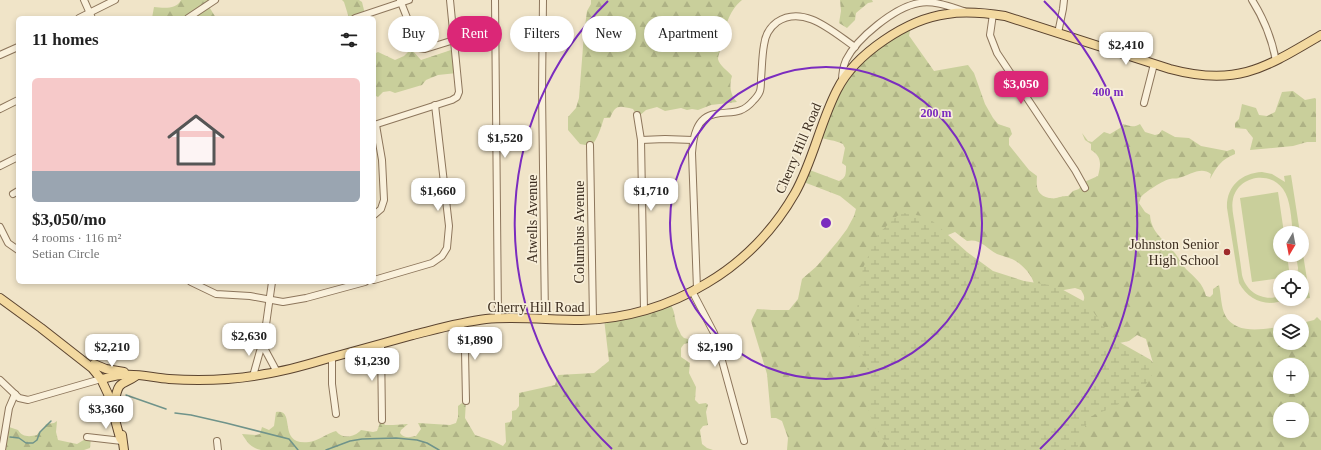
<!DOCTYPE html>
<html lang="en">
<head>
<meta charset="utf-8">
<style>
	:root { --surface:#fff; --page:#f2f2f2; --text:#222; --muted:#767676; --accent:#db2777 }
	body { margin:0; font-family:"Times New Roman",serif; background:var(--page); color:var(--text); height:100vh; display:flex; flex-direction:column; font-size:15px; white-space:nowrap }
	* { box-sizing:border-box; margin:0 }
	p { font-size:13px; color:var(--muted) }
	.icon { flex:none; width:22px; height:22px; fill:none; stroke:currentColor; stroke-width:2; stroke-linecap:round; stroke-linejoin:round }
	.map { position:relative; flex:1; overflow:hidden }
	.drawer { position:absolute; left:16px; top:16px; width:360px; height:268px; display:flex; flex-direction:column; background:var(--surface); border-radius:6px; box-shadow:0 2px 6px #0003 }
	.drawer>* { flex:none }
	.banner { position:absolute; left:388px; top:16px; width:380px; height:36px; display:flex; gap:8px }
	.needle { width:26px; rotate:190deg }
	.controls { position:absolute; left:1273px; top:226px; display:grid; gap:8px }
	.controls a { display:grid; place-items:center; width:36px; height:36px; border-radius:50%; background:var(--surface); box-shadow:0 2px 6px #0003; font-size:20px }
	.price { position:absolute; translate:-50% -34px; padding:0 9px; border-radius:8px; background:#fff; color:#222; font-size:13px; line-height:26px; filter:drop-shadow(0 1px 2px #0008) }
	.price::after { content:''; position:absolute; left:50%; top:24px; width:12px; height:9px; margin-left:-6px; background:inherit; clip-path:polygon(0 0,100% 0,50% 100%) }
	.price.on { background:var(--accent); color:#fff }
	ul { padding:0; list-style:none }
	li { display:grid; align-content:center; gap:8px; height:212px; padding:0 16px }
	li span { display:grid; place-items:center; height:124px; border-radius:6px; color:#555 }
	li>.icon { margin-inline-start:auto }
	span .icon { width:72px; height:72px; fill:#fffc; stroke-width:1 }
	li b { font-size:17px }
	h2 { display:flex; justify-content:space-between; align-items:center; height:48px; padding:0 16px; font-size:17px }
	.tag { padding:0 14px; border-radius:18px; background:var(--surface); box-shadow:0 2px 6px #0003; font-size:14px; line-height:36px }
	.tag.on { background:var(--accent); color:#fff }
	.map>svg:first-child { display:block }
</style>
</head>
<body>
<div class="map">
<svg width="1321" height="450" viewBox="0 0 1321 450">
	<defs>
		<pattern id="forest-firs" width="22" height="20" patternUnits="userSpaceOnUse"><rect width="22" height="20" fill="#c9cf9b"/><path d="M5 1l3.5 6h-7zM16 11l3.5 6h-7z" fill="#aeb285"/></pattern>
		<pattern id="wetland-marsh" width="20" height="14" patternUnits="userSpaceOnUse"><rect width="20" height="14" fill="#c9cf9b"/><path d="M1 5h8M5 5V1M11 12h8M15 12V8" fill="none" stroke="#aeb285"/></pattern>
	</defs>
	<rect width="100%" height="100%" fill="#f0e4c8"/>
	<g fill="#c9cf9b">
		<path d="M1262,172L1272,174L1285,182L1284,176L1291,175L1300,233H1293C1291,219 1291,200 1283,189C1269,170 1238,176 1233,199C1231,208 1234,218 1235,226C1237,242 1240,258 1242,275C1246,292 1263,302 1280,296V299H1286C1268,308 1249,301 1239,283L1227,208C1226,187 1241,173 1262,172Z"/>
		<path d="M1278,192L1284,233H1280V255H1287L1290,277H1280V278L1252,282L1240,198Z"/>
		<path d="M1302,248L1310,298L1303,299L1302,277H1297L1298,268L1296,255H1302Z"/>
	</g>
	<g fill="url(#forest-firs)" fill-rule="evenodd">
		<path d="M181,0H215L208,5L216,18H152L154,7C163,8 176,10 181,0Z"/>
		<path d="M342,0H359L362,2L365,14L355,18H349L344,2Z"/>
		<path d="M591,0H742C728,11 724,31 721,47C720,51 718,56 718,59C719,65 728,71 732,76C729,85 730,95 737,102L711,105L698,110L692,109L687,110L681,108L665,111L657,107L646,110L638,117L633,109C619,106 616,104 610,118H604C601,127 598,139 591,146L580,144L568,130V117L576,108L579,98L584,34L587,11L591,4Z"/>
		<path d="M840,0H872L873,2L868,3L856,13L855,20L847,28L839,23L841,11Z"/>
		<path d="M911,26L909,36L910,37L934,71L968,65L974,73L985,104L993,118L998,124L1010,128L1012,134L1009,138V145L1029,170L1037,176C1036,188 1037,195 1049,198C1052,198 1053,199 1056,198C1060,197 1062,196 1068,196L1073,191L1079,189L1082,183L1098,176C1101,165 1102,156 1091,150V144L1085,140L1082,133L1088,141L1092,142L1104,132L1110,134L1120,128L1123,124C1129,126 1134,128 1140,124L1144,103L1140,124L1145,132L1155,135L1159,134L1162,130L1175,137L1189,138L1201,146L1227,151L1233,149L1235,151V154C1221,160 1217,166 1210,179L1211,174C1201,166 1190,175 1179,178C1176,179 1173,178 1170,179C1164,180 1145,192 1141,197C1141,198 1139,203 1139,203L1145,212L1150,215C1151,232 1163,239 1173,251C1178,256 1181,264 1186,269C1194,277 1203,283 1206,296L1210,297L1213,294V289L1219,285C1221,294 1221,307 1225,315C1235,335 1263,329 1280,327V343H1302V323L1314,320L1317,317L1321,321V450H1055L1058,440L1153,363L1146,339L1137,335L1129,341L1110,345L1082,303C1086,298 1084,295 1081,290L1075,288L1047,293L1034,284C1032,274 1021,263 1012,259C1007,257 1002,256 997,254C986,248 980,238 967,241L955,232L948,235L944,243L954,450H787L788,438L782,421L776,418H771L767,374L751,321L757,309L772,310H789L798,299L802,279L817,266L838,241L847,229L854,216L856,209L840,196L801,181L807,169L839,181C846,178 846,174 846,166L842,163L845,148L843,144C835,140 827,140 818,137L825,116L860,60ZM1280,365H1302V387H1280ZM1280,409H1302V431H1280Z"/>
		<path d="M411,49L421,60L454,49L457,73L438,75L426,80L422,85L395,93L390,91L383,92L378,97L374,95V54L378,52L395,60L404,56Z"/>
		<path d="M1293,91L1305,100L1315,98L1316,99V142H1307L1293,146L1250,150L1253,138L1246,129L1235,128V123L1239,119L1242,104L1256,108L1259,115L1267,116L1275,112L1282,92Z"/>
		<path d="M671,305C675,313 674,315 676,323C677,328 680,331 681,335L684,338L688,339V343L684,344L681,348V357L690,363L689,373L696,387L695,400L699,404L706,403L708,405L706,412L708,425L703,426L700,430L702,444L707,448L713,450H261C251,448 247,442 242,434L256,435L260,434L262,427L269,430L274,426L276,412C297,408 276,446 309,442C316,442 328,433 336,431C342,439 354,438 361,430L373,432L377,431L381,420L385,425H393L408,424L401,430L400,433C404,439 411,437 416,436L421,429L418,423L450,425L456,423L458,417V406L466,400L465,418L475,435L493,441L503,446L506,442L505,423L510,422L512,419V411L516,410L519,406V393L555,385L558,375L594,373L609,361L604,319Z"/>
		<path d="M57,421L56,432L58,440L77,444L87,438H91L90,448L84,450H2L6,426L18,430C22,437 29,437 37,435L39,432L43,430L46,424L54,423Z"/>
	</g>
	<path fill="url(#wetland-marsh)" d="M904,213L928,217L967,252L993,271L1024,281L1056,286L1087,303L1112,338L1151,360L1156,366C1153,372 1151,378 1147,383C1132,401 1110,408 1090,417L1080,437L1077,450H890L873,424L868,408L871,380L859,344L856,315L863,268L878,234L897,216Z"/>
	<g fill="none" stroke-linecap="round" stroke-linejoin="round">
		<g stroke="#6f938a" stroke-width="1.5">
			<path d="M126,395L166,409"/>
			<path d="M175,413L191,415L226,423L289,439L298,450"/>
			<path d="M10,437L19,438L26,443H33L37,440L40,432L51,421"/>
			<path d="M326,450L350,441L362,439L396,438L417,440L427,443L439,450"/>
		</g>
		<defs>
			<g id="minor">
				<path d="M84,0L92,18"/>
				<path d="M400,0L419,48L425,49L454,40"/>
				<path d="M495,0L498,318"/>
				<path d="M543,0L542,91L545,319"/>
				<path d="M1252,0C1264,19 1272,39 1276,61"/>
				<path d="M993,14L990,35L997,53L1075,170L1085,188"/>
				<path d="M79,18L115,0"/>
				<path d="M188,18L215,0"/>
				<path d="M355,18L409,0"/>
				<path d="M1058,33L1063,9L1064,0"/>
				<path d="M0,55L18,47"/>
				<path d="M842,81C842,74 843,67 846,60C857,38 895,7 919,3C934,0 951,7 964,11"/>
				<path d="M1144,103L1154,64"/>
				<path d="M0,109L18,100"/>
				<path d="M637,115L641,140L644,311"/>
				<path d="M374,125L452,100L457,97L459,92L450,0"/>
				<path d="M641,140L665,139L693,140"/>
				<path d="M590,145L593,319"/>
				<path d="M0,166L18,157"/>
				<path d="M13,194L18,191"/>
				<path d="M374,215L381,209L384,200L382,160L376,125"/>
				<path d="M0,227L8,243L18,250"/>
				<path d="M374,280L432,263L442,256L447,248L449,226L435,105"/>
				<path d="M191,282L216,294L250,296L283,302L306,298L365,282"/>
				<path d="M697,289L692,153C693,138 696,117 715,114C731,111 741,115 753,101C756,98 759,94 760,91C761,88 761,82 761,79C762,68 762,56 764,45C765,36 769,28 777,22C804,4 833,32 855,47"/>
				<path d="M692,291L714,333L718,346L744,441"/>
				<path d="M460,323L465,351L466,401"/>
				<path d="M381,344L382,420"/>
				<path d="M263,346L277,372"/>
				<path d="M332,358V384L336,414"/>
				<path d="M253,376L260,351L263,346L272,282"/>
				<path d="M0,380L19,398L28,400L101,379"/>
				<path d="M87,437L122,441"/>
				<path d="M217,441L218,450"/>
				<path d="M2,450L9,408L15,394"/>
			</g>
			<g id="major">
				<path d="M0,298L41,328L92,368L101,379L108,394L120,438L122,441"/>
				<path d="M94,364L106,369L124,372"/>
				<path d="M101,379C108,378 115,375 122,375C137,373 154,378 169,379C201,381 234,380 265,374C286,371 306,365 326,359C355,351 384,343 413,335C437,329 461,322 486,319C517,316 549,320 581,320C626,319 669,306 707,283C743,262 774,230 795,193C813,161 820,123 837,90C855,54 907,19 947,14C965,11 986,13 1005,16L1170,69C1237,87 1265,68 1321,35"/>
				<path d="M115,400C119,379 122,386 136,376"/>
				<path d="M122,435L124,450"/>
			</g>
		</defs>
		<use href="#minor" stroke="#8d765c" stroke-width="8"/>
		<use href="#major" stroke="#5b4430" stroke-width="10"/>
		<use href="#minor" stroke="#faf1dc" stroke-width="6"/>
		<use href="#major" stroke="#f3d9a0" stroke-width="8"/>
	</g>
	<g fill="none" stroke="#7b2cbf" stroke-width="2">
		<circle cx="826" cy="223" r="156"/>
		<path d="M612 449A311 311 0 0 1 608 1M1044 1A311 311 0 0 1 1040 449"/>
	</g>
	<circle fill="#9e2a2b" stroke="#f7eed8" stroke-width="1.5" cx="1227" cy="252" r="4"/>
	<g text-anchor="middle" stroke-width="3.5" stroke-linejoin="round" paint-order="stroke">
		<g font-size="14" fill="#3d2e20" stroke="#f7eed8">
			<text transform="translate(798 148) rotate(-67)" y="5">Cherry Hill Road</text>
			<text transform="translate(532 219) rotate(-90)" y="5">Atwells Avenue</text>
			<text transform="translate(579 232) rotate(-90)" y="5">Columbus Avenue</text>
			<text x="536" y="312">Cherry Hill Road</text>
		</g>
		<g font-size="14" fill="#3d2e20" stroke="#f7eed8" text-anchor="end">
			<text x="1219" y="249">Johnston Senior<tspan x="1219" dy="16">High School</tspan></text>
		</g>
	</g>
	<circle cx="826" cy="223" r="6" fill="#7b2cbf" stroke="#f7eed8" stroke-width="2"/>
	<g font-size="12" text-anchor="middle" font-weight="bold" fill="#7b2cbf" stroke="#f7eed8" stroke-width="3.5" stroke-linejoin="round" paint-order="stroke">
		<text x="1108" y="96">400 m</text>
		<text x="936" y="117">200 m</text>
	</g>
</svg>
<div class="controls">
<a><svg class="needle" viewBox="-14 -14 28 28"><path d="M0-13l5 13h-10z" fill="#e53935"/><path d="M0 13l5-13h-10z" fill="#767676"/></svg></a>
<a><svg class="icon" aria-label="locate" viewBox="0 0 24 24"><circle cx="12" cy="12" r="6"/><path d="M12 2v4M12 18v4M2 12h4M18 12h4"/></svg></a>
<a><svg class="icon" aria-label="layers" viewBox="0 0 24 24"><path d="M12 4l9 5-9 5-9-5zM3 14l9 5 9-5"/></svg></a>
<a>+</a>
<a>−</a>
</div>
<b class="price" style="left:1126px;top:66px">$2,410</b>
<b class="price on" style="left:1021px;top:105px">$3,050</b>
<b class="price" style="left:505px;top:159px">$1,520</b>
<b class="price" style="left:438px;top:212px">$1,660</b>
<b class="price" style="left:651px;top:212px">$1,710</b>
<b class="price" style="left:249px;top:357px">$2,630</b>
<b class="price" style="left:475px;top:361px">$1,890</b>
<b class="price" style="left:112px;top:368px">$2,210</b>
<b class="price" style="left:715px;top:368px">$2,190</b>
<b class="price" style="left:372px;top:382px">$1,230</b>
<b class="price" style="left:106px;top:430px">$3,360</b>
<div class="banner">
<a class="tag">Buy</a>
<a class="tag on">Rent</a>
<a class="tag">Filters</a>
<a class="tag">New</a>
<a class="tag">Apartment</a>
</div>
<section class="drawer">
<h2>11 homes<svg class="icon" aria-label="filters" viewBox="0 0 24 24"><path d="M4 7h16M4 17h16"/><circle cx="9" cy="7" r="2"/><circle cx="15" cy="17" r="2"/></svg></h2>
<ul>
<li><span style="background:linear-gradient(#f6c9c9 75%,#9aa5b1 0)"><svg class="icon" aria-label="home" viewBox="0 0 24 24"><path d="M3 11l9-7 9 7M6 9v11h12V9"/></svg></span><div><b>$3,050/mo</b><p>4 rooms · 116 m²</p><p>Setian Circle</p></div></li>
</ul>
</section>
</div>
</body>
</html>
